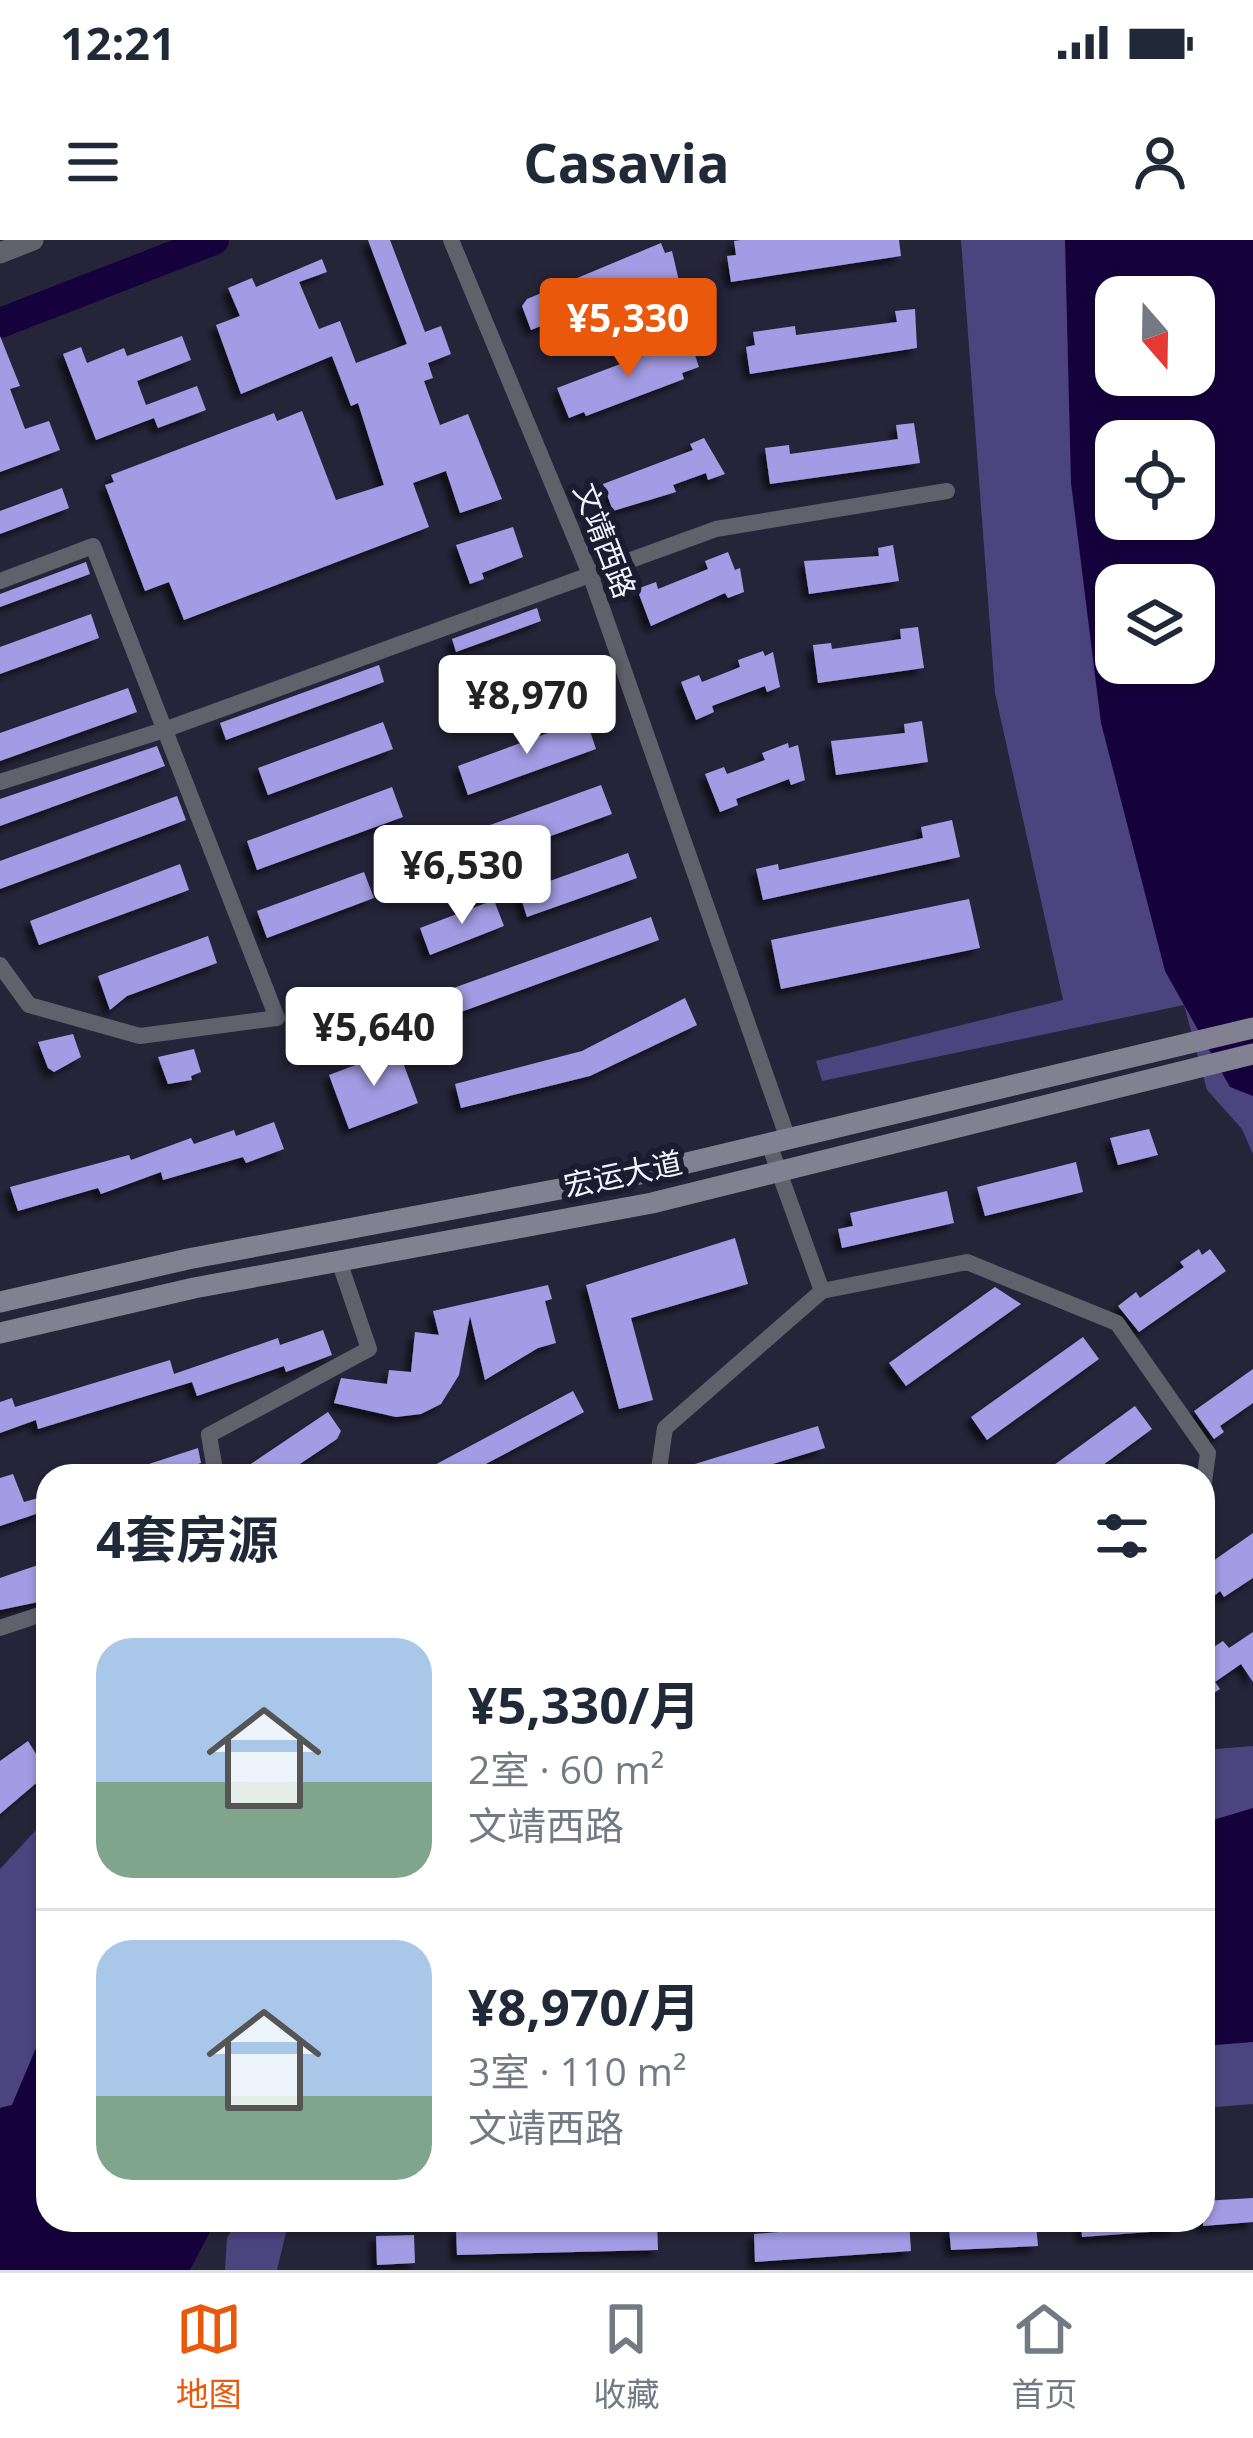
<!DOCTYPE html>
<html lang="zh">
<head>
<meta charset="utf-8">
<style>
	:root { --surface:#fff; --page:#f6f6f7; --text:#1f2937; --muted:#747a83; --line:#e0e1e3; --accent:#ea580c }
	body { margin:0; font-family:"Open Sans","Noto Sans SC",sans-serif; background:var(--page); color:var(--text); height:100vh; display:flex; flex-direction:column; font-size:45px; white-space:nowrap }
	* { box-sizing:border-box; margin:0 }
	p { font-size:39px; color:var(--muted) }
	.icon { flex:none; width:66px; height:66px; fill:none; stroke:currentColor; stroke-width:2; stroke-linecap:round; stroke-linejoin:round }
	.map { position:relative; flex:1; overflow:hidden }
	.panel { position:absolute; left:36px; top:1224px; width:1179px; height:768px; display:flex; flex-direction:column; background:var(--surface); border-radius:36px; box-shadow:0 3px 9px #0004 }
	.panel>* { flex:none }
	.needle { width:78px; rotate:160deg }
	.fabs { position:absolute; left:1095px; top:36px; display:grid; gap:24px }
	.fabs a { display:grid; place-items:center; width:120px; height:120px; border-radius:24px; background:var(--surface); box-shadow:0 3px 9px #0004; font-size:60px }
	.price { position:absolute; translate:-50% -102px; padding:0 27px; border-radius:12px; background:#fff; color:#222; font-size:39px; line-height:78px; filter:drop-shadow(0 3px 6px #0008) }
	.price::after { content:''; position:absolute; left:50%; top:72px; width:36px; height:27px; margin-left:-18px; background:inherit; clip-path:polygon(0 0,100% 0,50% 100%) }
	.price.current { background:var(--accent); color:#fff }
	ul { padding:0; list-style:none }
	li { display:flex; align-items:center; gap:36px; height:300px; padding:0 60px }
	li+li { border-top:3px solid var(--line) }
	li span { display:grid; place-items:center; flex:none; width:336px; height:240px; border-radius:36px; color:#555 }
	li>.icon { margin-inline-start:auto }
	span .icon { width:144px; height:144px; fill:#fffc; stroke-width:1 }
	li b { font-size:51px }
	h2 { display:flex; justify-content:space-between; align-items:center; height:144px; padding:0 60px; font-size:51px }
	.status { display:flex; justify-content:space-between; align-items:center; height:84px; padding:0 60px; background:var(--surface); direction:ltr }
	.status svg { height:33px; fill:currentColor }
	header { display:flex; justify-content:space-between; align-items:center; height:156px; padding:0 60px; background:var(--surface); font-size:54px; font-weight:700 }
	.menu { display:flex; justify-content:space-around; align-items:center; height:168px; border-top:3px solid var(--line); background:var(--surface); font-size:33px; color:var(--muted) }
	.menu a { display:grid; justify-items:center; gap:6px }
	.menu .current { color:var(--accent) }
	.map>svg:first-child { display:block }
</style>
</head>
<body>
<div class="status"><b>12:21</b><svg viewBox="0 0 49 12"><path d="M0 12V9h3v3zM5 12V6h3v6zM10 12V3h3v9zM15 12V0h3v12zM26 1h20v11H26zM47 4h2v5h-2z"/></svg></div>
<header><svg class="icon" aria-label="menu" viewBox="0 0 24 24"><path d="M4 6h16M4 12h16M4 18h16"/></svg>Casavia<svg class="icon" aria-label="person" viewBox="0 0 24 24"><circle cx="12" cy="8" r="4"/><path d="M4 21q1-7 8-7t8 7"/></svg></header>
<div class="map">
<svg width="1253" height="2030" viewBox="0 0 1253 2030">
	<defs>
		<filter id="shadow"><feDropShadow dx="-6" dy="6" stdDeviation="3" flood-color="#0009"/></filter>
	</defs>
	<rect width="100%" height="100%" fill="#262439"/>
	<g fill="#4c447e" fill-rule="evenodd">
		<path d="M961,0H1253V914L1242,889L1207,850L1184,765L822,841L816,821L1063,760L995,453ZM1116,57H1194V135H1116ZM1116,201H1194V279H1116ZM1116,345H1194V423H1116Z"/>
		<path d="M1253,1506V1864L1203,1868V1510Z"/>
		<path d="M48,1577V1780L12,1865L0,1868V1629Z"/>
		<path d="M237,1980H289L277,2030H225L227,1998Z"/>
	</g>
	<g fill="#15023d" fill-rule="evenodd">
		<path d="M1065,0H1253V856L1230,847L1165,731L1101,483L1071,243ZM1116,57H1194V135H1116ZM1116,201H1194V279H1116ZM1116,345H1194V423H1116Z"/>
		<path d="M1253,1568V1802L1203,1806V1583Z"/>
		<path d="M48,1780V1980H216L190,2030H0V1868L12,1865Z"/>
	</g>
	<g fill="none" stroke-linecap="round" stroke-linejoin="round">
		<path stroke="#15023d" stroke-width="30" d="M0,83L214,0"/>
	</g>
	<g fill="#a39ce4" filter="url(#shadow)">
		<path d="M368,0H390L425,92L441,86L451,114L428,123L433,138L424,141L440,185L468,174L502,259L460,273L446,231L413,243L429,287L184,380L169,342L145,351L105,245L114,242L111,235L274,173L277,181L302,171L336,260L384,245L358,163L351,166L332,116L241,154L216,85L240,76L228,48L252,38L256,47L322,19L327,32L299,42L319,89L340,81L356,123L407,104Z"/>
		<path d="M741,0H899L901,16L731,42L727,16L736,15L734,1Z"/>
		<path d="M661,3L665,13L672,11L679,41L665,46L663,39L631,51L633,57L548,89L546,84L531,90L522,66L527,59Z"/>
		<path d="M915,69L917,108L750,134L746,107L755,105L753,92L795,86L796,95L897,82L895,71Z"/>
		<path d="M0,96L20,146L10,149L25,189L49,181L60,210L0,232Z"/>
		<path d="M182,96L191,120L137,141L146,165L197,146L206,170L158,188L154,178L96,200L63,114L81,107L87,123L124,108L127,116Z"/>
		<path d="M681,101L684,109L692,106L699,127L682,133L684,139L586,176L584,172L569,178L557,148Z"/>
		<path d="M914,183L920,223L770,244L765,208L789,205L790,214L898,199L896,185Z"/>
		<path d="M704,198L725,234L708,240L706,233L673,245L676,252L613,271L603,244L693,210L690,204Z"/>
		<path d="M62,248L69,268L0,294V271Z"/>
		<path d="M513,287L523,317L482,333L484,339L470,344L456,305Z"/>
		<path d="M893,305L899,341L809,354L804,321L879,316L878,308Z"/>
		<path d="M728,312L735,330L740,328L744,352L728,358L725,353L651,386L637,349L656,342L658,349L708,329L705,321Z"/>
		<path d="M86,322L90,334L0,367V354Z"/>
		<path d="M537,368L541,381L456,412L452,399Z"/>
		<path d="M91,374L99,398L0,434V407Z"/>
		<path d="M918,387L924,428L818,443L813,405L831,403L832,409L901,399L900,389Z"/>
		<path d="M763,411L765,416L773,412L780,447L767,452L765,446L712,466L714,472L696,480L681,442L699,435L702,442L740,427L738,420Z"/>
		<path d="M556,421L566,449L478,480L469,452Z"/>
		<path d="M379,425L384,442L226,500L220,483Z"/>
		<path d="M128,448L137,472L0,521V493Z"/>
		<path d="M586,479L596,509L468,555L458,526Z"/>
		<path d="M922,481L928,522L836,535L831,501L905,493L904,484Z"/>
		<path d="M383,482L393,509L268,555L258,528Z"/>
		<path d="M788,503L789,508L798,505L805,540L791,545L789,539L736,559L738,565L720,572L705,534L724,527L727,534L765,520L762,513Z"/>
		<path d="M157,506L165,526L0,586V559Z"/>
		<path d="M601,545L612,574L445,634L435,605Z"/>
		<path d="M392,547L403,577L257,630L247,601Z"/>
		<path d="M177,556L186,580L0,649V621Z"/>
		<path d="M952,580L960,617L763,660L756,629L778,624L779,630L923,598L921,587Z"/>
		<path d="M628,613L637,638L527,677L519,652Z"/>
		<path d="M180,624L189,650L39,705L30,681Z"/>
		<path d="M364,632L374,658L267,698L257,671Z"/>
		<path d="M969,659L980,708L781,749L771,700Z"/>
		<path d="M494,660L504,686L430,715L420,688Z"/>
		<path d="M651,677L659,700L428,784L420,760Z"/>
		<path d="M208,696L217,723L127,756L110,770L98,736Z"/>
		<path d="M685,758L697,785L590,836L461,868L455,844L582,811Z"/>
		<path d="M73,794L81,817L54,832L48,828L38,802Z"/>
		<path d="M194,809L201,832L191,836L192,840L168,844L158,817Z"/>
		<path d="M398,809L418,863L349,889L329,835Z"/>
		<path d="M274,882L284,909L246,923L243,917L163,940L161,932L101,954L98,948L18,971L10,947L129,915L131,920L191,898L194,904L234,890L236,896Z"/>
		<path d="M1149,889L1158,915L1118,925L1110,898Z"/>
		<path d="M1076,922L1083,952L985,976L977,947Z"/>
		<path d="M947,951L954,983L842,1008L838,989L853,986L850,973Z"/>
		<path d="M735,998L748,1044L631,1078L653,1160L619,1169L586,1045Z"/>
		<path d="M1199,1009L1202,1015L1210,1009L1226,1031L1139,1092L1118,1066L1136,1052L1140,1058L1184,1027L1180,1022Z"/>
		<path d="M548,1045L552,1059L545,1061L556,1103L538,1108L485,1140L470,1076L459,1135L441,1164L421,1174L396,1177L334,1163L341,1138L387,1144L389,1130L411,1132L415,1092L439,1095L433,1071Z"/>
		<path d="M995,1047L1021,1064L906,1146L889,1123Z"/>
		<path d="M323,1090L332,1115L286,1132L284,1126L197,1156L192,1142L38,1189L36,1180L0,1193V1162L12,1158L15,1167L170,1120L174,1134L278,1098L280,1105Z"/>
		<path d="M1083,1097L1099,1119L987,1200L971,1177Z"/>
		<path d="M1253,1129V1163L1220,1186L1224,1192L1214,1199L1194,1171Z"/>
		<path d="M573,1151L584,1172L463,1236H414Z"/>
		<path d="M1135,1166L1152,1189L1088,1236H1039Z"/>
		<path d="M328,1172L341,1191L337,1199L282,1236H233Z"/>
		<path d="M818,1186L825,1208L733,1236H699L695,1224Z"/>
		<path d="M198,1208L201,1223L162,1236H112Z"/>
		<path d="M13,1234L24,1262L38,1258L42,1272L0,1286V1238Z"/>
		<path d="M1253,1293V1338L1224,1357L1220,1351L1213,1357L1203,1343V1328Z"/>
		<path d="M44,1323L48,1360L0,1370V1338Z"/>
		<path d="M1253,1392V1442L1241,1424L1215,1442L1220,1449L1203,1460V1414L1223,1401L1229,1408Z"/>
		<path d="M28,1501L48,1533L0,1574V1521Z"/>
		<path d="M1253,1958V1982L1203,1986V1961Z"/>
		<path d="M579,1980H657L658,2010L457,2015L456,1989L550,1981L579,1985Z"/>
		<path d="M1081,1980H1176L1177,1990L1082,1997Z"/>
		<path d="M909,1981L911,2011L755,2022L754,1994Z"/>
		<path d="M1036,1984L1038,2006L951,2010L949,1988Z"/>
		<path d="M414,1995L415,2023L377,2025L376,1996Z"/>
	</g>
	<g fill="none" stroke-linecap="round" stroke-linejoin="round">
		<g stroke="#61616c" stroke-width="16">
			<path d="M451,0L590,334L788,899"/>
			<path d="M0,341L93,306L277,778L140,796L29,765L0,725"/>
			<path d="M0,542L164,490L716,289L947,251"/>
			<path d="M769,904L822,1051"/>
			<path d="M216,1236L209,1195L369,1109L339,1021"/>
			<path d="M658,1236L665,1188L822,1051L967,1022L1117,1083L1208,1213L1203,1249"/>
			<path d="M0,1388L48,1372"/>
		</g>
		<path stroke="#61616c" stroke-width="21" d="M0,13L33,0"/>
		<g stroke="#828192" stroke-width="21">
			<path d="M0,1062L188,1019L645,933L1253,788"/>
			<path d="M0,1093L194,1048L652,963L1253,814"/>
		</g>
	</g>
	<g text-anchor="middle" stroke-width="12" stroke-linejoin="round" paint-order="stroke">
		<g font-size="30" fill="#f3f2fe" stroke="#1d1b2f">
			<text transform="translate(604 301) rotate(69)" y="10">文靖西路</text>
			<text transform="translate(623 935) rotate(-12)" y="10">宏运大道</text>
		</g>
	</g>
</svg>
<div class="fabs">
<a><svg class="needle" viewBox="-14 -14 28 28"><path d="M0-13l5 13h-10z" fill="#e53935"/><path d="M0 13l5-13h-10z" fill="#747a83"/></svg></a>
<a><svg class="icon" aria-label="locate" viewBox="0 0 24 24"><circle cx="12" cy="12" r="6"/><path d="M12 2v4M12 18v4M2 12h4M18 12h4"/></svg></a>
<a><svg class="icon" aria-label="layers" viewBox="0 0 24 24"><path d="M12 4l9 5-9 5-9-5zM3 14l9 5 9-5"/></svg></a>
</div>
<b class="price current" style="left:628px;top:140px">¥5,330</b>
<b class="price" style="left:527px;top:517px">¥8,970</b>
<b class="price" style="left:462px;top:687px">¥6,530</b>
<b class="price" style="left:374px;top:849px">¥5,640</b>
<section class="panel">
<h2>4套房源<svg class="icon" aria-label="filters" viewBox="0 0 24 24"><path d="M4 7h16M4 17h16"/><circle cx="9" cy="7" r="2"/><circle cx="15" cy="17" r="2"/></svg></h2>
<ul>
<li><span style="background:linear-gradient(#a9c7e8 60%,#7fa58c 0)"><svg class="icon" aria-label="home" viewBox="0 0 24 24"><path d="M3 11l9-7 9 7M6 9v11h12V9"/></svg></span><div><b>¥5,330/月</b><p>2室 · 60 m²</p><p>文靖西路</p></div></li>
<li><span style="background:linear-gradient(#a9c7e8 65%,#7fa58c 0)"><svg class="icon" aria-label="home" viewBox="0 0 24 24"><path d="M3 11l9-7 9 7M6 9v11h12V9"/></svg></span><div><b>¥8,970/月</b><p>3室 · 110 m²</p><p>文靖西路</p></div></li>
</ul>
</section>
</div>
<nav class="menu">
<a class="current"><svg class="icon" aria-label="map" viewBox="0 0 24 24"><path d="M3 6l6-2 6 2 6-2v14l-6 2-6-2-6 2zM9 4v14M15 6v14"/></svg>地图</a>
<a><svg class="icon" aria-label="saved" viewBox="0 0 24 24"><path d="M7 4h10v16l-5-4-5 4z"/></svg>收藏</a>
<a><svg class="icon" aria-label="home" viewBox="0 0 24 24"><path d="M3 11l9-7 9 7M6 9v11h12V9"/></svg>首页</a>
</nav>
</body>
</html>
